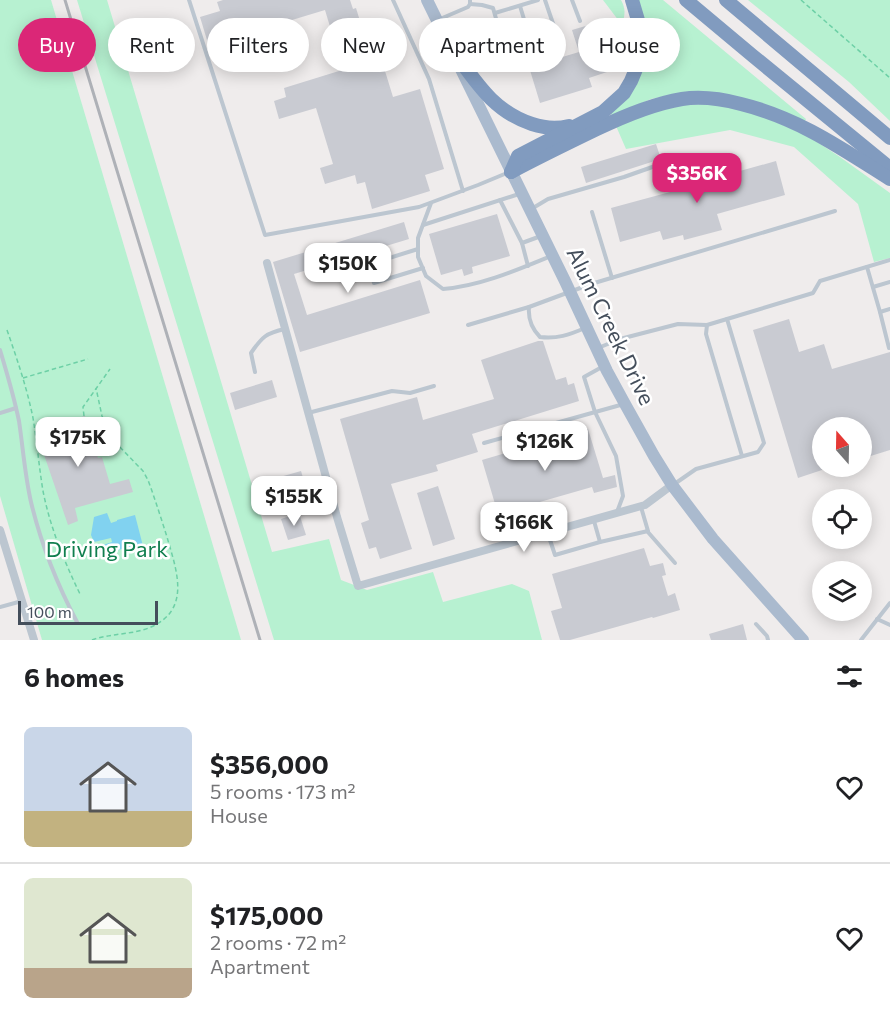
<!DOCTYPE html>
<html lang="en">
<head>
<meta charset="utf-8">
<style>
	:root { --surface:#fff; --page:#f6f6f6; --text:#202124; --muted:#757577; --line:#e0e0e0; --accent:#db2777 }
	body { margin:0; font-family:Commissioner,sans-serif; background:var(--page); color:var(--text); height:100vh; display:flex; flex-direction:column; font-size:22px; white-space:nowrap }
	* { box-sizing:border-box; margin:0 }
	p { font-size:20px; color:var(--muted) }
	.icon { flex:none; width:33px; height:33px; fill:none; stroke:currentColor; stroke-width:2; stroke-linecap:round; stroke-linejoin:round }
	.map { position:relative; height:640px; overflow:hidden }
	.drawer { display:flex; flex-direction:column; background:var(--surface); flex:1 }
	.drawer>* { flex:none }
	.guide { position:absolute; left:18px; top:18px; width:855px; height:54px; display:flex; gap:12px }
	.needle { width:39px; rotate:340deg }
	.controls { position:absolute; left:812px; top:417px; display:grid; gap:12px }
	.controls a { display:grid; place-items:center; width:60px; height:60px; border-radius:50%; background:var(--surface); box-shadow:0 3px 15px #0003; font-size:30px }
	.scale { position:absolute; left:18px; bottom:15px; width:140px; box-sizing:border-box; padding-left:6px; border:3px solid #444e5b; border-top:0; font-size:16px; line-height:21px; white-space:nowrap; color:#444e5b; -webkit-text-stroke:4px #fff; paint-order:stroke }
	.price { position:absolute; translate:-50% -51px; padding:0 14px; border-radius:12px; background:#fff; color:#222; font-size:20px; line-height:39px; filter:drop-shadow(0 2px 3px #0008) }
	.price::after { content:''; position:absolute; left:50%; top:36px; width:18px; height:14px; margin-left:-9px; background:inherit; clip-path:polygon(0 0,100% 0,50% 100%) }
	.price.on { background:var(--accent); color:#fff }
	ul { padding:0; list-style:none }
	li { display:flex; align-items:center; gap:18px; height:150px; padding:0 24px }
	li+li { border-top:2px solid var(--line) }
	li span { display:grid; place-items:center; flex:none; width:168px; height:120px; border-radius:9px; color:#555 }
	li>.icon { margin-inline-start:auto }
	span .icon { width:72px; height:72px; fill:#fffc; stroke-width:1 }
	li b { font-size:26px }
	h2 { display:flex; justify-content:space-between; align-items:center; height:72px; padding:0 24px; font-size:26px }
	.tag { padding:0 21px; border-radius:27px; background:var(--surface); box-shadow:0 3px 15px #0003; font-size:21px; line-height:54px }
	.tag.on { background:var(--accent); color:#fff }
	.map>svg:first-child { display:block }
</style>
</head>
<body>
<div class="map">
<svg width="890" height="640" viewBox="0 0 890 640">
	<rect width="100%" height="100%" fill="#efecec"/>
	<g fill="#b7f1d1">
		<path d="M0,0H51L241,640H42L0,496Z"/>
		<path d="M77,0H107L272,552L329,539L341,580L367,590L433,572L443,602L512,584L529,591L542,640H274Z"/>
		<path d="M603,0H621C626,9 625,15 622,25Z"/>
		<path d="M638,0H663L806,119L805,121L675,94L651,99L612,116L610,113L639,73Z"/>
		<path d="M748,0H890V121L849,82Z"/>
		<path d="M703,104L727,106L755,113L808,136L840,157L890,193V258L874,262L858,204L794,147L730,130L626,149L616,126L668,105Z"/>
	</g>
	<path fill="#81d2f0" d="M107,513L111,523L117,521V520L135,515L143,546L126,550L125,548L106,554L103,545L112,542L111,538L94,542L91,535L94,517Z"/>
	<g fill="#c9cbd2">
		<path d="M223,0H350L353,9L356,8L360,21L331,30L325,10L229,39L234,57L214,63L200,17L220,11L217,2Z"/>
		<path d="M599,22L613,70L589,78L592,87L540,103L529,67L579,52L572,30Z"/>
		<path d="M381,58L393,97L420,89L444,169L425,175L430,191L372,209L365,182L357,184L355,175L325,184L320,168L333,164L316,108L279,119L274,101L286,97L284,88Z"/>
		<path d="M656,144L661,159L586,183L581,167Z"/>
		<path d="M776,161L785,195L717,214L722,230L684,240L683,235L663,240L660,231L620,242L611,208L681,189L678,178L695,173L697,183Z"/>
		<path d="M497,214L510,256L472,267L473,273L464,276L462,269L441,275L429,234Z"/>
		<path d="M404,222L409,239L294,274L307,315L420,280L430,313L300,352L273,262Z"/>
		<path d="M789,319L799,352L824,344L832,369L890,352V450L861,459V428H822V470L798,478L753,330Z"/>
		<path d="M538,341H543L556,380L566,377L568,385L574,383L579,401L472,434L478,452L436,465L438,471L391,484L412,549L380,559L376,547L369,549L361,523L369,520L340,419L417,397L423,420L494,399L481,360Z"/>
		<path d="M272,380L277,397L235,410L230,393Z"/>
		<path d="M85,416L98,458L102,457L110,484L129,479L133,492L75,508L78,521L68,525L39,440L55,435L53,429L56,428L55,425Z"/>
		<path d="M588,429L603,478L615,475L617,487L594,493L592,487L498,514L482,460Z"/>
		<path d="M301,471L307,491L286,498L280,477Z"/>
		<path d="M438,486L455,539L433,546L417,493Z"/>
		<path d="M299,513L306,535L288,540L281,519Z"/>
		<path d="M644,548L650,566L663,563L666,575L662,576L668,596L675,593L680,610L653,618L652,617L570,640H560L551,611L562,608L552,574Z"/>
		<path d="M743,624L747,640H711L709,634Z"/>
	</g>
	<g fill="none" stroke-linecap="round" stroke-linejoin="round">
		<g stroke="#6dd0a6" stroke-width="1.5" stroke-dasharray="4.5 3" stroke-linecap="butt">
			<path d="M801,0L890,78"/>
			<path d="M7,330C17,359 27,388 33,418C37,442 39,467 43,491C50,527 64,561 80,594"/>
			<path d="M23,378L88,359"/>
			<path d="M84,416L83,407L110,369"/>
			<path d="M92,640C111,633 133,635 151,627C192,609 176,569 167,537C161,518 155,499 148,480L143,471L116,443L108,429L102,416L96,388"/>
		</g>
		<g stroke="#bcc6d0" stroke-width="4">
			<path d="M189,0L265,235L419,207L478,185L507,173"/>
			<path d="M393,0L429,79L463,191"/>
			<path d="M572,0L580,21"/>
			<path d="M470,4L482,5L493,8L509,64"/>
			<path d="M520,6L533,49L559,41L545,0"/>
			<path d="M495,13L538,0"/>
			<path d="M440,19L468,7L470,4V0"/>
			<path d="M500,200L522,243"/>
			<path d="M431,203L418,238V257L426,276L443,289C480,286 517,270 551,256"/>
			<path d="M533,208L548,199L624,177L658,165"/>
			<path d="M592,212L612,278"/>
			<path d="M423,225L519,194"/>
			<path d="M418,249L370,264L374,283L423,268"/>
			<path d="M528,266L522,243L541,236"/>
			<path d="M867,267L880,312L890,309"/>
			<path d="M873,287L890,282"/>
			<path d="M880,312L889,348"/>
			<path d="M727,319L707,325L706,334L742,456"/>
			<path d="M468,325L529,307"/>
			<path d="M585,328C569,335 557,339 540,337C532,329 528,318 529,307L591,284L835,211"/>
			<path d="M598,348L620,339L678,324L707,325"/>
			<path d="M0,350C7,373 14,397 19,421C23,448 25,476 31,502C41,544 57,584 77,622"/>
			<path d="M602,367L584,377L595,412L616,456L623,496L617,512"/>
			<path d="M255,372L251,353C262,337 266,333 285,329"/>
			<path d="M0,413L16,408"/>
			<path d="M308,413L392,391L410,393L434,386"/>
			<path d="M484,443L624,404"/>
			<path d="M673,485L696,469L758,452L764,443L727,319L813,293L820,281L890,260"/>
			<path d="M594,521L600,542"/>
			<path d="M647,531L675,563"/>
			<path d="M548,534L555,555L600,542L648,531L641,507"/>
			<path d="M0,607L22,601"/>
			<path d="M877,619L890,625"/>
			<path d="M756,624L767,636L768,640"/>
			<path d="M861,640L890,603"/>
		</g>
		<g stroke="#bcc6d0" stroke-width="8">
			<path d="M267,263L337,517L358,586L645,505L672,485"/>
			<path d="M0,530L34,640"/>
		</g>
		<path stroke="#aabace" stroke-width="12" d="M427,0L565,281L607,371L625,404L654,456L672,485L713,539L803,640"/>
		<g stroke="#819bbf" stroke-width="14">
			<path d="M686,0L753,56L890,168"/>
			<path d="M726,0L890,138"/>
			<path d="M451,48C475,80 492,111 532,124C544,128 557,129 569,126"/>
			<path d="M511,172C539,157 568,143 597,129C624,116 652,104 682,99C701,96 722,99 741,104C798,118 841,148 890,179"/>
			<path d="M511,172L518,156L603,112L624,93L631,81L636,69L642,40L640,27L632,0"/>
		</g>
		<path stroke="#aeb1b7" stroke-width="3" d="M65,0L260,640"/>
	</g>
	<g text-anchor="middle" stroke-width="5" stroke-linejoin="round" paint-order="stroke">
		<g font-size="22" fill="#444e5b" stroke="#fff">
			<text transform="translate(611 326) rotate(64)" y="8">Alum Creek Drive</text>
		</g>
		<g font-size="22" fill="#117f4f" stroke="#fff">
			<text x="107" y="557">Driving Park</text>
		</g>
	</g>
</svg>
<div class="controls">
<a><svg class="needle" viewBox="-14 -14 28 28"><path d="M0-13l5 13h-10z" fill="#e53935"/><path d="M0 13l5-13h-10z" fill="#757577"/></svg></a>
<a><svg class="icon" aria-label="locate" viewBox="0 0 24 24"><circle cx="12" cy="12" r="6"/><path d="M12 2v4M12 18v4M2 12h4M18 12h4"/></svg></a>
<a><svg class="icon" aria-label="layers" viewBox="0 0 24 24"><path d="M12 4l9 5-9 5-9-5zM3 14l9 5 9-5"/></svg></a>
</div>
<div class="scale">100 m</div>
<b class="price on" style="left:697px;top:204px">$356K</b>
<b class="price" style="left:348px;top:294px">$150K</b>
<b class="price" style="left:78px;top:468px">$175K</b>
<b class="price" style="left:545px;top:472px">$126K</b>
<b class="price" style="left:294px;top:527px">$155K</b>
<b class="price" style="left:524px;top:553px">$166K</b>
<div class="guide">
<a class="tag on">Buy</a>
<a class="tag">Rent</a>
<a class="tag">Filters</a>
<a class="tag">New</a>
<a class="tag">Apartment</a>
<a class="tag">House</a>
</div>
</div>
<section class="drawer">
<h2>6 homes<svg class="icon" aria-label="filters" viewBox="0 0 24 24"><path d="M4 7h16M4 17h16"/><circle cx="9" cy="7" r="2"/><circle cx="15" cy="17" r="2"/></svg></h2>
<ul>
<li><span style="background:linear-gradient(#c9d6e8 70%,#c2b280 0)"><svg class="icon" aria-label="home" viewBox="0 0 24 24"><path d="M3 11l9-7 9 7M6 9v11h12V9"/></svg></span><div><b>$356,000</b><p>5 rooms · 173 m²</p><p>House</p></div><svg class="icon" aria-label="heart" viewBox="0 0 24 24"><path d="M12 20l-8-8c-3-5 5-10 8-4 3-6 11-1 8 4z"/></svg></li>
<li><span style="background:linear-gradient(#dfe7d0 75%,#b9a48a 0)"><svg class="icon" aria-label="home" viewBox="0 0 24 24"><path d="M3 11l9-7 9 7M6 9v11h12V9"/></svg></span><div><b>$175,000</b><p>2 rooms · 72 m²</p><p>Apartment</p></div><svg class="icon" aria-label="heart" viewBox="0 0 24 24"><path d="M12 20l-8-8c-3-5 5-10 8-4 3-6 11-1 8 4z"/></svg></li>
</ul>
</section>
</body>
</html>
